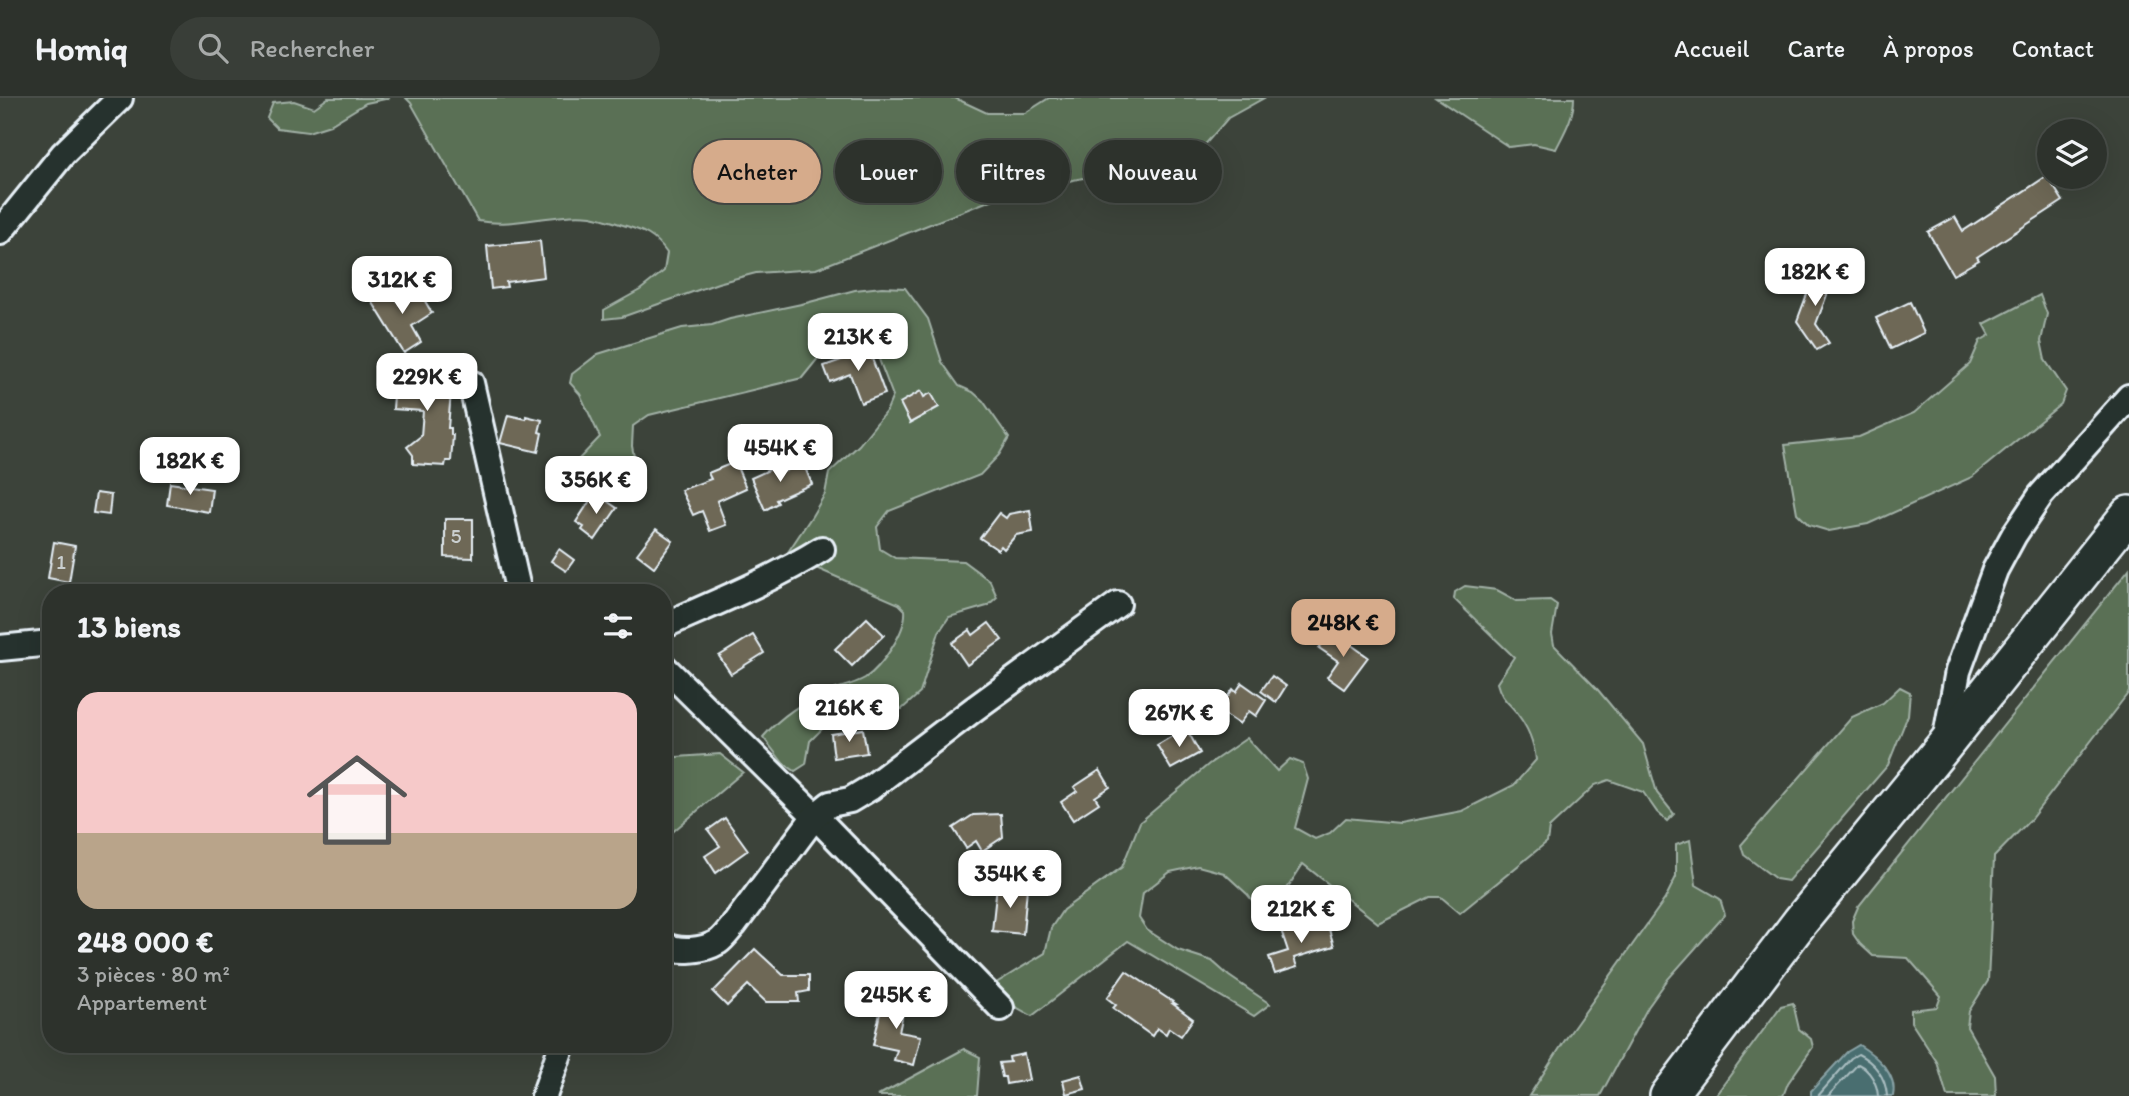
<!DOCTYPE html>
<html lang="fr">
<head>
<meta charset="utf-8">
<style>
	:root { --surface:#2d322c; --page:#393e38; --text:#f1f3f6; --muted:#a7aaa9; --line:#484d48; --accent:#d6ab8b }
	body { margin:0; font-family:Itim,sans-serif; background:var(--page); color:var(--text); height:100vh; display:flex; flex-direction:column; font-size:26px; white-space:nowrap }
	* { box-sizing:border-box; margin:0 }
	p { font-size:23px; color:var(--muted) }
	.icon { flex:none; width:38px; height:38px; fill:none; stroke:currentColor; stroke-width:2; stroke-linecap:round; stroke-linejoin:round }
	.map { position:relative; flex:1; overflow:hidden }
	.side { position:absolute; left:42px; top:486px; width:630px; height:469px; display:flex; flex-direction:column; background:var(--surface); border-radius:28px; box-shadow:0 7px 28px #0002,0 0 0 2px var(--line) }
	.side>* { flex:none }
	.top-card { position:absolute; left:693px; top:42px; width:665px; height:63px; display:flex; gap:14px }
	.tools { position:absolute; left:2037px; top:21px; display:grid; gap:14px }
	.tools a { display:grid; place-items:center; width:70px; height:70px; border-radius:50%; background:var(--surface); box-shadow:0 7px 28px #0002,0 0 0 2px var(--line); font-size:35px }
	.price { position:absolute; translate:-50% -60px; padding:0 16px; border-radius:14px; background:#fff; color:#222; font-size:23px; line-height:46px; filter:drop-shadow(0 2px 4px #0008) }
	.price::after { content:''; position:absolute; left:50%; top:42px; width:21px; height:16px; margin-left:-10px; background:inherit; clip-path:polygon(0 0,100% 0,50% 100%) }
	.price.current { background:var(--accent); color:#111 }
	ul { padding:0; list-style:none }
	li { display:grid; align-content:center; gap:14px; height:371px; padding:0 35px }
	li+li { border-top:2px solid var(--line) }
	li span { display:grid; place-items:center; height:217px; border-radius:21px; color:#555 }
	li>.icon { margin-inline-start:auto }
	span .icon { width:126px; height:126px; fill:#fffc; stroke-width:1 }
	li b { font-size:30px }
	h2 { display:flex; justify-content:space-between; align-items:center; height:84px; padding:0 35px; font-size:30px }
	.tag { padding:0 24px; border-radius:32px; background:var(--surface); box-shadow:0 7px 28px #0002,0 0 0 2px var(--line); font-size:24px; line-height:63px }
	.tag.current { background:var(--accent); color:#111 }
	header { display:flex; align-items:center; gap:42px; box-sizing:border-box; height:98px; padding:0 35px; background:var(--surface); border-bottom:2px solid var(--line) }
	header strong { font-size:33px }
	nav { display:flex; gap:38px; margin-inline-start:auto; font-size:24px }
	.search { width:490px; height:63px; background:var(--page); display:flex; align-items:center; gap:18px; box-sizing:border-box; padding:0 24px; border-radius:38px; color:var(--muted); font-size:26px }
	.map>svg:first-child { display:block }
</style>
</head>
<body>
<header>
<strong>Homiq</strong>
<div class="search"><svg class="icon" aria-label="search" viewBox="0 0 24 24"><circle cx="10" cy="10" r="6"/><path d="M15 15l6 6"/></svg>Rechercher</div>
<nav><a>Accueil</a><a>Carte</a><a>À propos</a><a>Contact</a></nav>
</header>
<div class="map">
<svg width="2129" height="998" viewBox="0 0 2129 998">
	<rect width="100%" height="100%" fill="#3c433a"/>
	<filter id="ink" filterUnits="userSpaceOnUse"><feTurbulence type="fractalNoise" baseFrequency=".0143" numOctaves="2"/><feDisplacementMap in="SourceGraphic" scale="14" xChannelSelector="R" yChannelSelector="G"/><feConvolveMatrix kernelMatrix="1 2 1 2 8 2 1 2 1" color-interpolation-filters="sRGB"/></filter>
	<g filter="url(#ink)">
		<g fill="#5a7054" stroke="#a1b0a6" stroke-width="2">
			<path d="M328,0H390L366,5L330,27L308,34L277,30L267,20L273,5L294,3L314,10Z"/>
			<path d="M406,0H955L987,15H1025L1049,0H1264L1228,20L1203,49L1180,59L1143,70L1093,78L1009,95L816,171L756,175L718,185L622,219L604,221V212L640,192L664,173L667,155C654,137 644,133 623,127C613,124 602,120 591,118C553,114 516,130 478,123L411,5Z"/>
			<path d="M1436,0H1574C1574,19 1564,35 1556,51L1534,46L1509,49Z"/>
			<path d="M882,189L905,190L928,221L942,264L959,288L973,294L983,303L1009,340L999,357L980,377L889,413L877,429L880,451L895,460L963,463L990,483L997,499L987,508L949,519L939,534L920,595L902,611L854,613L828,625L810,643L806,666L795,673L783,665L763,639C781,618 803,603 830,593C841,589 855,586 865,580C882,569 907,532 905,512L899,506L786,457L812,418L825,396L829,375L859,347L887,312L893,298L870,238L823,254L802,280L649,317L633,328L632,348L639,386L629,395L618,396L575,365L600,339L580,296L570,285L572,276L598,256L682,230L712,227L730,221L806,205L855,192Z"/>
			<path d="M2040,197L2047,216L2041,243L2045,262L2066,293L2061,306L1972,379L1868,426L1829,433L1809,427L1797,415L1785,347L1859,339L1914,315L1970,266L1980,243L1990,237L1984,226Z"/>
			<path d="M2129,471V594L2030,722L1994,759L1988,883L1969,913L1967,929L1995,978L1996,998H1947L1937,964L1911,924V912L1937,909L1941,898L1908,860L1873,858L1860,846L1853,836L1852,823L1858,809Z"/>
			<path d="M1465,488L1497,492L1517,503L1550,502L1557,507L1552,536L1554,547L1598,592L1643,646L1657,695L1674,716L1667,723L1657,714L1643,694L1609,682L1595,687L1549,730L1547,744L1460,815L1441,799H1430L1378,825L1303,766L1267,821L1247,796L1224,775L1198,768L1170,774L1143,795L1139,820L1147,832L1178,852L1212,863L1229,878L1270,906L1254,918L1128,843L1032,918L1009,905L993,887L1045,855L1051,830L1063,812L1122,769L1140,724L1209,666L1247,640L1277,673L1290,661L1303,666L1308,681L1295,730L1315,741L1330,735L1346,720L1400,725L1462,713L1514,687L1536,662C1534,643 1528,629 1516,614C1507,603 1501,600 1497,585L1514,559L1454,501L1455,494Z"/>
			<path d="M1900,589L1910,594L1908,617L1888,667L1788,783L1776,781L1744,757L1741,747L1852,619L1883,605Z"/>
			<path d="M720,656L743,674L663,742V660Z"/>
			<path d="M1690,742L1696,787L1720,801L1725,817L1668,881L1648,909L1600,998H1529L1567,939L1665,801L1676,779V747Z"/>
			<path d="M1793,905L1799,931L1811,941L1813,949L1788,985L1783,998H1715L1781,908Z"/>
			<path d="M964,951L980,959L977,998H877Z"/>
		</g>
		<path fill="#4a6e6f" stroke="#89a2a6" stroke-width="2" d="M1859,947C1875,957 1898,976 1893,998H1811V993L1847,954Z"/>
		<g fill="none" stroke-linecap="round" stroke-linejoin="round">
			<g stroke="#a9bdc1" stroke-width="2">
				<path d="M1818,998L1851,960L1858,956C1874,964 1886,979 1887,998"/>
				<path d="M1828,998L1858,966C1870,972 1877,985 1878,998"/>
			</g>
		</g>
		<g fill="#6e6857" stroke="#e8f1f8" stroke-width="2">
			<path d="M2047,78L2063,103L1977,159L1979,162L1953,177L1928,134L1955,119L1963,133Z"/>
			<path d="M540,143L544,179L506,184L507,189L491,191L487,148Z"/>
			<path d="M1816,172L1834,178L1816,226L1829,245L1817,252L1797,223Z"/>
			<path d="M389,188L399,206L419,193L432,215L412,228L421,244L404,255L370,200Z"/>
			<path d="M1910,204L1924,235L1891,251L1876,220Z"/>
			<path d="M867,247L885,296L861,305L850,276L830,284L824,268L844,261L843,257Z"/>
			<path d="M396,270L445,273V281H452L448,330H451V337H453L451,363H446L445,368L413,366V357L407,349L421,338L423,313L393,311Z"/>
			<path d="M921,293L924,299L931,295L939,309L910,325L900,305Z"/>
			<path d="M508,317L526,321V318L542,322L539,334L542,335L538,354L500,345Z"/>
			<path d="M735,364L746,390L717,403L726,427L710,433L702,413L693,417L681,392L711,381L708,375Z"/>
			<path d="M803,365L812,386L776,402L778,405L765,412L751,380L780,367L783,374Z"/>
			<path d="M170,385L212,391L209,414L167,407Z"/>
			<path d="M96,395L111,397L109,417L93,415Z"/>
			<path d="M595,395L617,410L595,442L582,432L584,429L576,424Z"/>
			<path d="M1030,412L1033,434L1016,437L1004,451L1001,448L998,452L980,440L999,415L1006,420L1009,416Z"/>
			<path d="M445,421H473V460L445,459Z"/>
			<path d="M656,431L673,443L654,469L637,456Z"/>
			<path d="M54,444L75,448L69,484L48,480Z"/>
			<path d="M559,451L574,462L566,473L551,463Z"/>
			<path d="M867,520L884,537L852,568L835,551Z"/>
			<path d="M989,525L1002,542L967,567L952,545L970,532L973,537Z"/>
			<path d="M1332,533L1368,559L1344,591L1327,579L1338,563L1319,550Z"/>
			<path d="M753,537L764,555L731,576L719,558Z"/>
			<path d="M1272,578L1286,588L1276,604L1261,593Z"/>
			<path d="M1242,585L1266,602L1256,618L1249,613L1239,626L1218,612L1233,591L1236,594Z"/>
			<path d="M1186,630L1200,655L1171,671L1157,647Z"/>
			<path d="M863,631L867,655L834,660L831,636Z"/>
			<path d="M1100,672L1110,689L1095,699L1099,705L1073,722L1061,704L1077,693L1074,689Z"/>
			<path d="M1001,716L1003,739L982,753L976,743L966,750L953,730L973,717Z"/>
			<path d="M725,720L748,752L716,775L705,758L720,748L708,732Z"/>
			<path d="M997,787L1027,790L1023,836L992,833Z"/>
			<path d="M1305,825L1307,832L1327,825L1334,848L1294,860L1297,869L1275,876L1269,859L1288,853L1281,832Z"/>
			<path d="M755,851L783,877H809V893L798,895L799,904H766L748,887L727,908L713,894Z"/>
			<path d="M1126,873L1176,906H1173L1193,921L1181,938L1169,930L1166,936L1157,930L1152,938L1113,910L1116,907L1107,900Z"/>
			<path d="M884,897L906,901L899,934L921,938L914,967L894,962L897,952L873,947Z"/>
			<path d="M1024,956L1029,982L1006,986L1005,979H1002L999,965L1010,964L1009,959Z"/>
			<path d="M1081,977L1085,991L1066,996L1063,982Z"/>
		</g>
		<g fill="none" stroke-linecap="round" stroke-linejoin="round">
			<defs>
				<g id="minor">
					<path d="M0,134L63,56L120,0"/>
					<path d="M471,285L519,495"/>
					<path d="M663,528C717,504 772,482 822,451"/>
					<path d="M0,550L51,545"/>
					<path d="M663,568L815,718L1001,910"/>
					<path d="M1945,644L1958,573L1995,472L2014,437L2041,397L2129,299"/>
					<path d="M663,847C679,855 703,853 718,844C724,840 729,832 734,827L815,718L830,706L850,702L870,690L974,611L1118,506"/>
					<path d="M544,998L562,947"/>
				</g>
				<path id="highway" d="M1668,998L1800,824L1944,648L2129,416"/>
			</defs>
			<use href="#minor" stroke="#e8f1f8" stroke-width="30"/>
			<use href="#highway" stroke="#e8f1f8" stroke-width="40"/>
			<use href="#minor" stroke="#26332d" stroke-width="24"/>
			<use href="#highway" stroke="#26332d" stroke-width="35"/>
		</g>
	</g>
	<g text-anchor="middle" stroke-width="6" stroke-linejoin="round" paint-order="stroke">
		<g font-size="21" fill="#cacfd0">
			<text x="456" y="445">5</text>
			<text x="61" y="471">1</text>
		</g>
	</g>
</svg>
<div class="tools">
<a><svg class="icon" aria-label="layers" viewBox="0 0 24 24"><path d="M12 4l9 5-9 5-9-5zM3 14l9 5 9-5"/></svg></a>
</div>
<b class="price" style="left:1815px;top:210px">182K €</b>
<b class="price" style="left:402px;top:218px">312K €</b>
<b class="price" style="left:858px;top:275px">213K €</b>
<b class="price" style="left:427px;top:315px">229K €</b>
<b class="price" style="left:780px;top:386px">454K €</b>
<b class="price" style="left:190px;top:399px">182K €</b>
<b class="price" style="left:596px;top:418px">356K €</b>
<b class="price current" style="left:1343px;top:561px">248K €</b>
<b class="price" style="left:849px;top:646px">216K €</b>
<b class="price" style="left:1179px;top:651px">267K €</b>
<b class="price" style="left:1010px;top:812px">354K €</b>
<b class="price" style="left:1301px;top:847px">212K €</b>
<b class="price" style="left:896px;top:933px">245K €</b>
<div class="top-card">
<a class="tag current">Acheter</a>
<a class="tag">Louer</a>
<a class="tag">Filtres</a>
<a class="tag">Nouveau</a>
</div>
<section class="side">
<h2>13 biens<svg class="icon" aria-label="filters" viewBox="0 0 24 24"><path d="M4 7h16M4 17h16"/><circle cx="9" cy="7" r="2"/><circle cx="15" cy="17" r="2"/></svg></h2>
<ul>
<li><span style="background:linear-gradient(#f6c9c9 65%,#b9a48a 0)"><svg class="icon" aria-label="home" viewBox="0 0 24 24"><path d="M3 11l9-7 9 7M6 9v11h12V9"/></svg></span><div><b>248 000 €</b><p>3 pièces · 80 m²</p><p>Appartement</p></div></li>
</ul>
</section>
</div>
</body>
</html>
